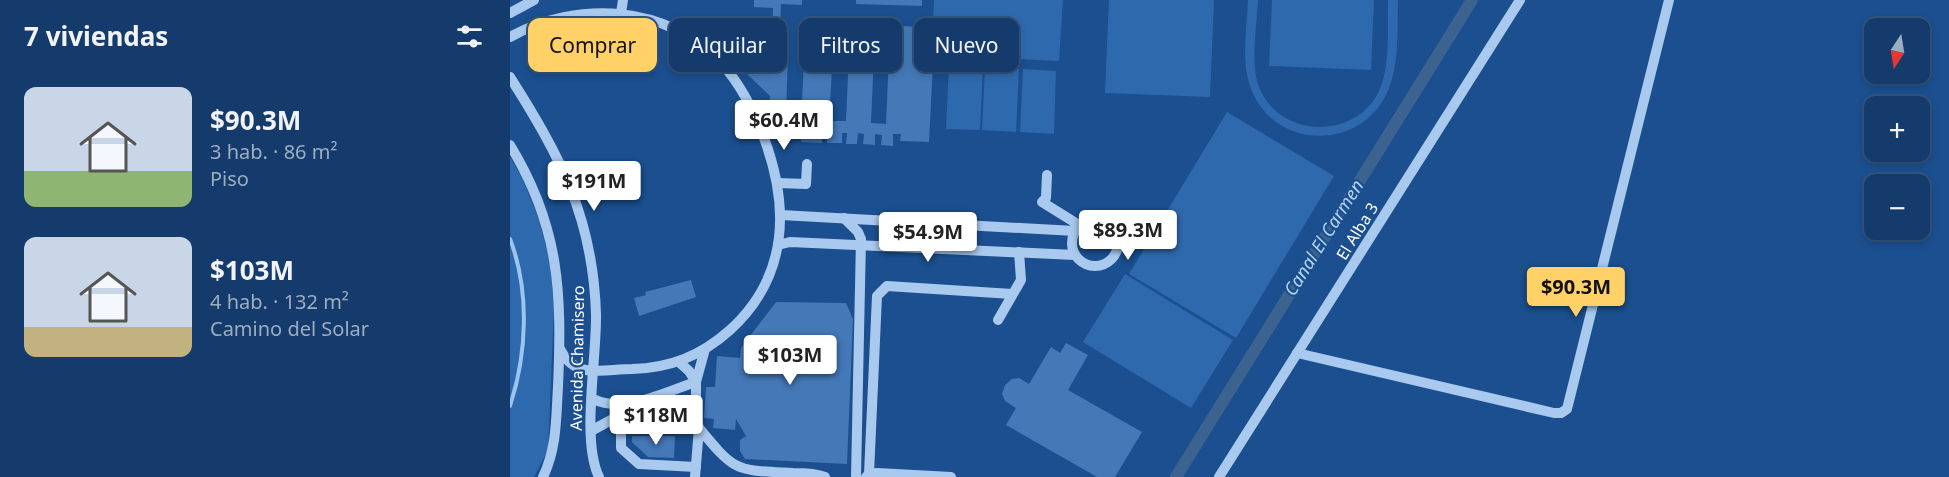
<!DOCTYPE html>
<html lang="es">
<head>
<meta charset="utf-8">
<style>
	:root { --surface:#143b6b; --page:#1d4271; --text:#f1f3f6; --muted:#9dadc1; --line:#33557e; --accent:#ffd166 }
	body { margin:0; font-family:"Noto Sans",sans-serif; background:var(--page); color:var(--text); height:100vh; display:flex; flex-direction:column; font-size:22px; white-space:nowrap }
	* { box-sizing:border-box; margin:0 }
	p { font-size:20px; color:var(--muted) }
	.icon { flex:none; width:33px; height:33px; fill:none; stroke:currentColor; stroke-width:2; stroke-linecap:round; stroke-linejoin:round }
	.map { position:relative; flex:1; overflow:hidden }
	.sheet { display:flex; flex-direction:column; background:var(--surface); width:510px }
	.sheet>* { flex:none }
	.banner { position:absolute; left:18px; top:18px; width:570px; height:54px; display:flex; gap:12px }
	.needle { width:39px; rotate:192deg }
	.buttons { position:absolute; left:1354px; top:18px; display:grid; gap:12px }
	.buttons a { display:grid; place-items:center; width:66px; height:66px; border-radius:12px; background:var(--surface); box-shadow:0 3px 9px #0003,0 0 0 2px var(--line); font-size:30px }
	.price { position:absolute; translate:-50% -51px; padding:0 14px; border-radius:6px; background:#fff; color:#222; font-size:20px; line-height:39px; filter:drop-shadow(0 2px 3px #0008) }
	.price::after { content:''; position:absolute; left:50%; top:36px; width:18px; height:14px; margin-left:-9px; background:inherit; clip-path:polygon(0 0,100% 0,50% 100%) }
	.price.active { background:var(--accent); color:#111 }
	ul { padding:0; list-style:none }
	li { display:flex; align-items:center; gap:18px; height:150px; padding:0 24px }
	li span { display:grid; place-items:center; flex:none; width:168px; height:120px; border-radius:12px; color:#555 }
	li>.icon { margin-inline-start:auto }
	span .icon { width:72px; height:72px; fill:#fffc; stroke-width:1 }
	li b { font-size:26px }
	h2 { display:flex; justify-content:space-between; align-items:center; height:72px; padding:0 24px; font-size:26px }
	.tag { padding:0 21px; border-radius:12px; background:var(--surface); box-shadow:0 3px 9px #0003,0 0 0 2px var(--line); font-size:21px; line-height:54px }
	.tag.active { background:var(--accent); color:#111 }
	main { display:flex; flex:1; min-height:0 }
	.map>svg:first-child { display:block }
</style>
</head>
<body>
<main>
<section class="sheet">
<h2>7 viviendas<svg class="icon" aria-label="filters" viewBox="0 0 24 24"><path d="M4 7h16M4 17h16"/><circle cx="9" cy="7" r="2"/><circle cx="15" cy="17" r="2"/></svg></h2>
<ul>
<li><span style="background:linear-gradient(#c9d6e8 70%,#8fb573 0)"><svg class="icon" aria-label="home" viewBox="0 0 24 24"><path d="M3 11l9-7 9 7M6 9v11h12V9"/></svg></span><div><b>$90.3M</b><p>3 hab. · 86 m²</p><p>Piso</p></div></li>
<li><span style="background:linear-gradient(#c9d6e8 75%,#c2b280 0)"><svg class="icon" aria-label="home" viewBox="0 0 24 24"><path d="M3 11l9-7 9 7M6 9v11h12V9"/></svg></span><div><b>$103M</b><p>4 hab. · 132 m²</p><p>Camino del Solar</p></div></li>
</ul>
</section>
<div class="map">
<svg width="1439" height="477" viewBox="0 0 1439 477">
	<rect width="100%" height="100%" fill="#1b4f8f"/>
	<g fill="#2e69ad">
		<path d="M424,0H553L549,61L421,55Z"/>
		<path d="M599,0H704L700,97L595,93Z"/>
		<path d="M738,0H748C747,25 740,64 749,87C769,138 845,141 869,91C881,64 877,29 878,0H888C887,31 890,67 876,95C848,151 766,149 742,91C730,63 737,29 738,0Z"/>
		<path d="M762,0H864L861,70L759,66Z"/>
		<path d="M439,66L473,67L470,130L436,129Z"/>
		<path d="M475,67L509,69L506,132L472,130Z"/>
		<path d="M513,69L546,71L544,134L510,132Z"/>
		<path d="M717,112L824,176L726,338L619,274Z"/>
		<path d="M0,157L13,180L29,220L40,263L44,307L38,450L24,477H0Z"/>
		<path d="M615,274L723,340L681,408L573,342Z"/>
	</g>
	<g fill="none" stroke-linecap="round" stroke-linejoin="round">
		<path stroke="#9cc4f0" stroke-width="4" d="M0,239C20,291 17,354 0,406"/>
		<path stroke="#3c6290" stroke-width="12" d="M666,477L962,0"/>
	</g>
	<g fill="#4478b7" fill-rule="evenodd">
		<path d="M244,0H292V5L271,4L270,28H279L276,112L259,111L260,96L219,57L229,47H236L237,37L262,38L263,8L244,7Z"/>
		<path d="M346,0H412V6L346,4Z"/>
		<path d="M296,21L410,27L408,62L423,63L419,142L390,141L391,134H383V146L371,145L372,135L365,134V145L353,144L354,134L348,133L347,144H336L337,133H332V143H317V133L312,132V143L291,142V135L270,134L271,120L291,121ZM323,52L339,53L336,121H319ZM364,54L379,55L376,124L361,123Z"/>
		<path d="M181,280L186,297L129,316L124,298L136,295L135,292Z"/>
		<path d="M266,302L336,303L343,319L337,464L235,459L230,451V440L236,436L226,419L225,430L203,428L204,419L194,418L196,387H205L207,356L230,358L231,348Z"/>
		<path d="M556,343L578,355L558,390L632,432L605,477H587L496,425L506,408L495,401L492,394L495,385L502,379L509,378L519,384L541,347L550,353Z"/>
		<path d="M122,436H165L164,458L138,457L122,442Z"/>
	</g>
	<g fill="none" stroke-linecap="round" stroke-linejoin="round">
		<g stroke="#a9c9ee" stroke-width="10">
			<path d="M0,13L24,0"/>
			<path d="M111,13L113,0"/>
			<path d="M0,37C67,0 158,4 212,64C231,85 244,111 254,138C280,208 278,277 220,330C191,356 160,368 122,369C93,369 65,380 50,349"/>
			<path d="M0,77C50,156 83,217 86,314C87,358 71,440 89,477"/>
			<path d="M0,145C50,227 52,293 48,387C46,418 47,448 33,477"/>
			<path d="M537,175L536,198L532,202L569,225"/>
			<path d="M268,183L296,184L297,164"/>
			<path d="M271,215L565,231"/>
			<path d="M334,218L348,232L351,239L346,477"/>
			<circle cx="585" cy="243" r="23"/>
			<path d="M268,245L280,242L565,255"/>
			<path d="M488,320L511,280L509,252"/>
			<path d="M787,353L1044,413H1051L1057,409L1159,0"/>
			<path d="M169,362L179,371L186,382"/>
			<path d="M83,399C115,414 154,392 186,382"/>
			<path d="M111,406V448L129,464L186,467"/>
			<path d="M189,428C226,473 225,470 283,473C293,473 305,473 315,477"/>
			<path d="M81,431L101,420L111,418L186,417"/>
			<path d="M359,474L367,296L377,286L502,294"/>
			<path d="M185,477L189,428L186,417V382L195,349"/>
			<path d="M356,477L359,474L367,473L441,477"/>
			<path d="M709,477L1010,0"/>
		</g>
	</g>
	<g text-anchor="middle" stroke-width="4.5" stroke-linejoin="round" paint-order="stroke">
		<g font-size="16" fill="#fff" stroke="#1b4f8f">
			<text transform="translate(847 231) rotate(-58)" y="6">El Alba 3</text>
			<text transform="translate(67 358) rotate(-89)" y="6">Avenida Chamisero</text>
		</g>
		<g font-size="18" font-style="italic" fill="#b5d3f5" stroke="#1b4f8f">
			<text transform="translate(814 238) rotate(-58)" y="6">Canal El Carmen</text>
		</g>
	</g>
</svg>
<div class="buttons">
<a><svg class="needle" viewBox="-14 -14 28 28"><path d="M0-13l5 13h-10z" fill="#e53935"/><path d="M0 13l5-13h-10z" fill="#9dadc1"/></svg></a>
<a>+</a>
<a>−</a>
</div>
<b class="price" style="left:274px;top:151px">$60.4M</b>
<b class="price" style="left:84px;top:212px">$191M</b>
<b class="price" style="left:618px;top:261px">$89.3M</b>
<b class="price" style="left:418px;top:263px">$54.9M</b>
<b class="price active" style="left:1066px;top:318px">$90.3M</b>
<b class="price" style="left:280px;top:386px">$103M</b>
<b class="price" style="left:146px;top:446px">$118M</b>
<div class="banner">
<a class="tag active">Comprar</a>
<a class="tag">Alquilar</a>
<a class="tag">Filtros</a>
<a class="tag">Nuevo</a>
</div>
</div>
</main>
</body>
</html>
